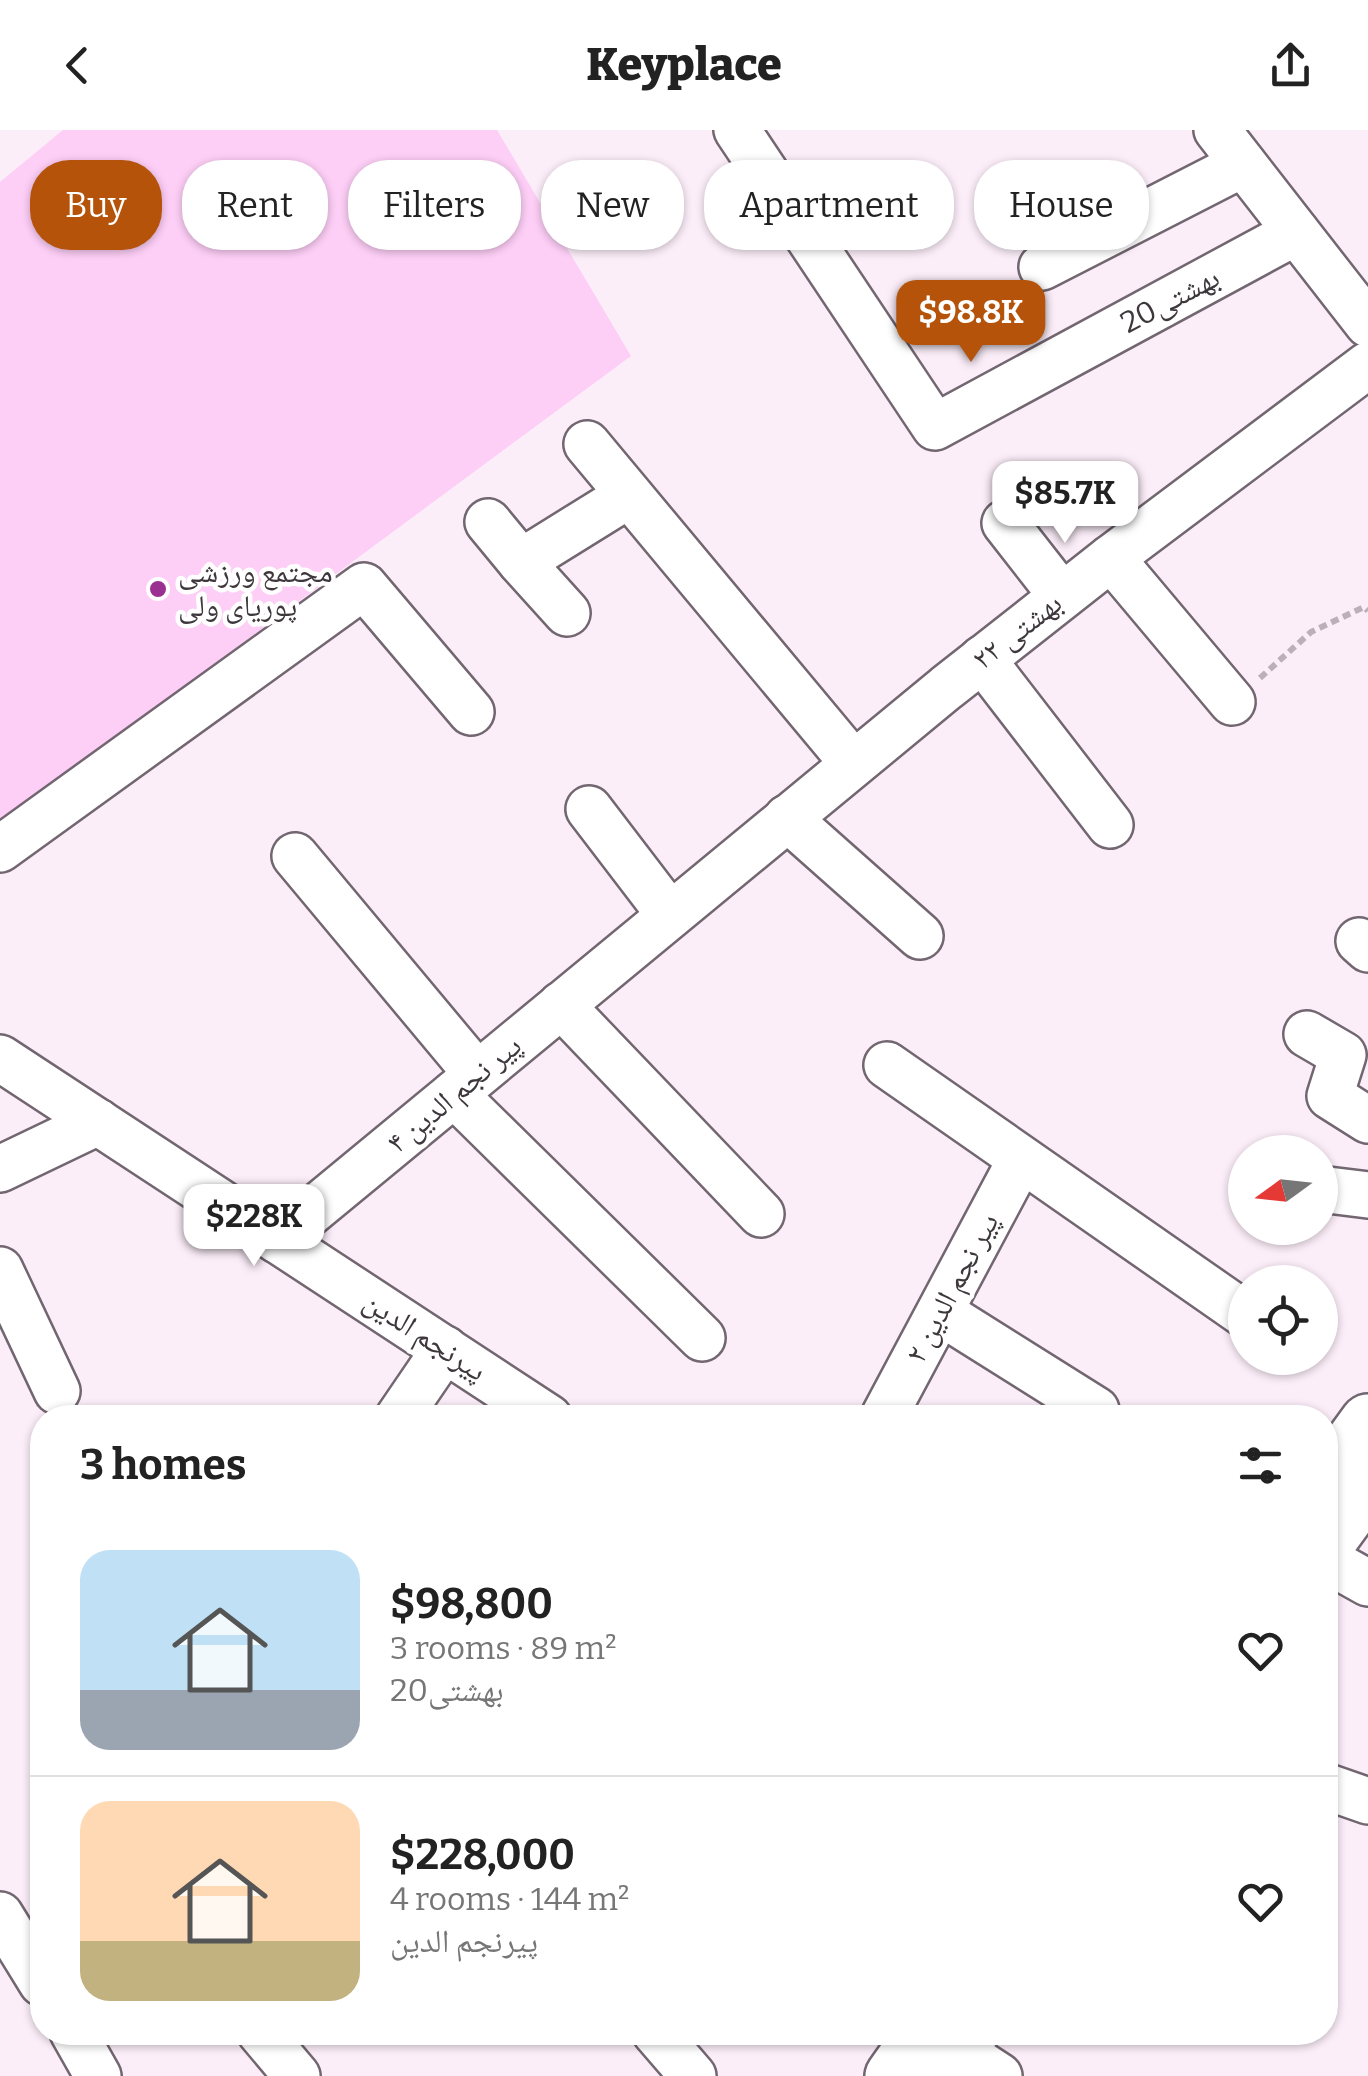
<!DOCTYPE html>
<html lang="en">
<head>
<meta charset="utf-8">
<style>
	:root { --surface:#fff; --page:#f2f2f2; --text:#222; --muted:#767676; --line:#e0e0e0; --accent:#b45309 }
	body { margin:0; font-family:Bitter,"Noto Naskh Arabic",serif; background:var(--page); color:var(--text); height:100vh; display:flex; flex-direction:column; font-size:38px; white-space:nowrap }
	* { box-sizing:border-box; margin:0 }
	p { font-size:32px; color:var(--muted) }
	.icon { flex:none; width:55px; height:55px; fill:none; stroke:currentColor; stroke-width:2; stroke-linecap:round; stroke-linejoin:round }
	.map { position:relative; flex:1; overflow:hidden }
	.panel { position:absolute; left:30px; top:1275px; width:1308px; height:640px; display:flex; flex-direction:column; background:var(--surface); border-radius:40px; box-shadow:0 2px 8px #0004 }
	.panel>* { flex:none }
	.guide { position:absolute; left:30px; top:30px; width:1310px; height:90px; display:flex; gap:20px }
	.needle { width:65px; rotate:255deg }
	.fabs { position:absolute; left:1228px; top:1005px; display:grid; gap:20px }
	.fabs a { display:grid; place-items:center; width:110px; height:110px; border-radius:50%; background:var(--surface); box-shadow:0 2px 8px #0004; font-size:50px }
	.price { position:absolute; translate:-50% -85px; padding:0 22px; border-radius:20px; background:#fff; color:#222; font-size:32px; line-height:65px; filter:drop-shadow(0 2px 5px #0008) }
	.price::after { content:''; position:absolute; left:50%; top:60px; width:30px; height:22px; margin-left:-15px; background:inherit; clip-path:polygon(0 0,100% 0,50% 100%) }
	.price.on { background:var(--accent); color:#fff }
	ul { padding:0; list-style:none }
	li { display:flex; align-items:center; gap:30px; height:250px; padding:0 50px }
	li+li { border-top:2px solid var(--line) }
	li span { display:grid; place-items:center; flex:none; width:280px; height:200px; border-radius:30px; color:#555 }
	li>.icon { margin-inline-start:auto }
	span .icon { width:120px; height:120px; fill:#fffc; stroke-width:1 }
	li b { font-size:42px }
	h2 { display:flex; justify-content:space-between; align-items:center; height:120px; padding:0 50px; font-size:42px }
	.tag { padding:0 35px; border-radius:40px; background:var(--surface); box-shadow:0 2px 8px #0004; font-size:35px; line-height:90px }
	.tag.on { background:var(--accent); color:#fff }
	header { display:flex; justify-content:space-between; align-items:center; height:130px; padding:0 50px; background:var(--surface); font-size:45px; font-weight:800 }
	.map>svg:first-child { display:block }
</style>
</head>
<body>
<header><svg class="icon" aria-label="back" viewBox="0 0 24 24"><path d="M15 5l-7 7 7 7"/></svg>Keyplace<svg class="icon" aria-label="share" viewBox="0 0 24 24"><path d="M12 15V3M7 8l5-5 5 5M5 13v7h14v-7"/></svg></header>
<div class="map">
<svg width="1368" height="1946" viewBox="0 0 1368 1946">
	<rect width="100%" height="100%" fill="#fceef9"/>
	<path fill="#fdcef6" d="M63,0H497L631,226L0,692V52Z"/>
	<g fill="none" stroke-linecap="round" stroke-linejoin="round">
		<defs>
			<g id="minor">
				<path d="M737,0L935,297L1296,102"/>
				<path d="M1217,0L1368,194"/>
				<path d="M1042,137L1243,34"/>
				<path d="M587,314L853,633"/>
				<path d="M488,392L521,432L567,483"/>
				<path d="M1005,393L1062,466"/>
				<path d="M1111,428L1232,572"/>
				<path d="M521,432L629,365"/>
				<path d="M982,529L1110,695"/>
				<path d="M589,679L670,785"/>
				<path d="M787,688L920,806"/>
				<path d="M0,719L364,456L471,582"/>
				<path d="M295,726L477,944"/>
				<path d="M1359,811L1368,819"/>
				<path d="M561,875L761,1084"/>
				<path d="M1307,904L1343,925L1330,966L1368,990"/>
				<path d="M0,928L549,1288"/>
				<path d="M887,935L1243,1183"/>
				<path d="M454,964L702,1208"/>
				<path d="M0,1039L98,992"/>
				<path d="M1320,1059L1368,1065"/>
				<path d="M277,1110L946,558L1111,428L1368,235"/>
				<path d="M0,1140L57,1261"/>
				<path d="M940,1182L1096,1280"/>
				<path d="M398,1288L445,1219"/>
				<path d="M883,1288L1021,1029"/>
				<path d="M1325,1429L1368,1453"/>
				<path d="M1325,1656L1368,1671"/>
				<path d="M0,1785L42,1853"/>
				<path d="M73,1902L98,1946"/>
				<path d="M260,1902L297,1946"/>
				<path d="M655,1902L693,1946"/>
				<path d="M959,1920L999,1946"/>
			</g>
			<g id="major">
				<path d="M1325,1351L1368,1292"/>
				<path d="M1325,1415L1368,1356"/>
				<path d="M893,1946L924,1902"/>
				<path d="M940,1946L971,1902"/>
			</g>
		</defs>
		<use href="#minor" stroke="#726670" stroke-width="50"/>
		<use href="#major" stroke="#726670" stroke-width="60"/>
		<path stroke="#bbb0b9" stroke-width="6" stroke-dasharray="8 5" stroke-linecap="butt" d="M1260,548L1311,502L1364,477L1368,481"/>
		<use href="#minor" stroke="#fff" stroke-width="45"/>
		<use href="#major" stroke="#fff" stroke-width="55"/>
	</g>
	<circle fill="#9a3092" stroke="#fff" stroke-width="4" cx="158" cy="459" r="10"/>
	<g text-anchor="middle" stroke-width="9" stroke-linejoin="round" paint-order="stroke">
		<g font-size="30" fill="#3e383d" stroke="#fff">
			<text transform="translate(1170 170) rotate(-28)" y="10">بهشتی20</text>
			<text transform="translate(1017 501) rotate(-38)" y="10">بهشتی ۲۲</text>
			<text transform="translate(454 964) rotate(-40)" y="10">پیر نجم الدین ۴</text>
			<text transform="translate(952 1158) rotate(-62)" y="10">پیر نجم الدین ۲</text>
			<text transform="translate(425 1206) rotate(33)" y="10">پیرنجم الدین</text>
		</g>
		<g font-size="30" fill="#3e383d" stroke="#fff" text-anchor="start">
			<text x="178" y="452">مجتمع ورزشی<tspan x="178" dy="34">پوریای ولی</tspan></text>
		</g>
	</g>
</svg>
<div class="fabs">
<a><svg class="needle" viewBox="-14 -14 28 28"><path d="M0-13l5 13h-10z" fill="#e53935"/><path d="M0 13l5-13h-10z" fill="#767676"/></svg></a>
<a><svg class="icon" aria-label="locate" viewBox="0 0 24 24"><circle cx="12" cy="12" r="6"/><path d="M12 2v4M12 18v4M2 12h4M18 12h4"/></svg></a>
</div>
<b class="price on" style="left:971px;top:235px">$98.8K</b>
<b class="price" style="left:1065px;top:416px">$85.7K</b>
<b class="price" style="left:254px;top:1139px">$228K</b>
<div class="guide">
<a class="tag on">Buy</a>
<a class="tag">Rent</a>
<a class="tag">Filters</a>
<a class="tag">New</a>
<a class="tag">Apartment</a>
<a class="tag">House</a>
</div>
<section class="panel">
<h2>3 homes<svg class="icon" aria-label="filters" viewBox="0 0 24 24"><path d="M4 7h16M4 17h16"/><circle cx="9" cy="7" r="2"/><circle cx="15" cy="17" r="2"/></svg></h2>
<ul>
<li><span style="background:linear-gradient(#bfe0f5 70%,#9aa5b1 0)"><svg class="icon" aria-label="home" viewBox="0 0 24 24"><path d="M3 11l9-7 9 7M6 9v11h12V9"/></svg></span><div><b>$98,800</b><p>3 rooms · 89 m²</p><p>بهشتی20</p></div><svg class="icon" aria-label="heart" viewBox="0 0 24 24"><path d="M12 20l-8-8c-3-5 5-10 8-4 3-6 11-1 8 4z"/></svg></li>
<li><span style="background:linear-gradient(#ffd9b3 70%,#c2b280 0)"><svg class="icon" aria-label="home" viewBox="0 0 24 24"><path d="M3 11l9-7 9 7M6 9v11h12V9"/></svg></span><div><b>$228,000</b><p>4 rooms · 144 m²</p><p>پیرنجم الدین</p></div><svg class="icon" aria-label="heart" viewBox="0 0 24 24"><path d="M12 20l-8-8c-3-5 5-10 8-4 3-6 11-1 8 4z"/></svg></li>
</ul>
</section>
</div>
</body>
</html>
